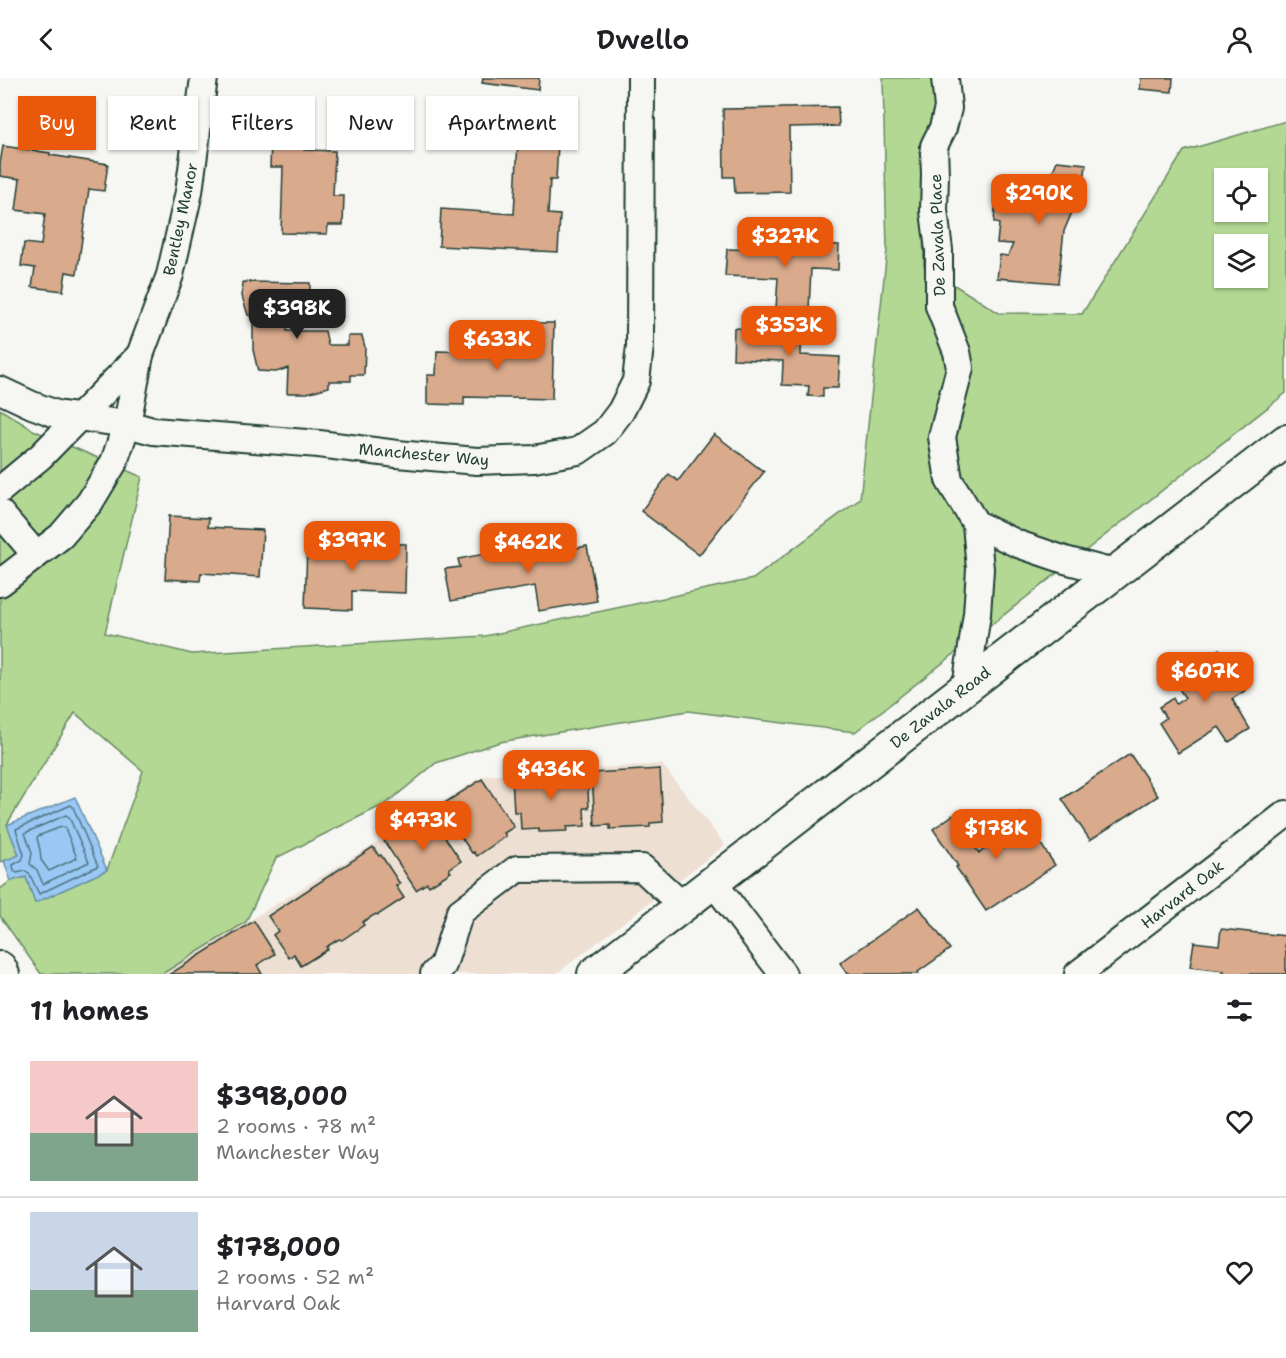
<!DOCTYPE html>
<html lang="en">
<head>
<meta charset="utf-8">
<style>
	:root { --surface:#fff; --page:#f2f2f2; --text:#202124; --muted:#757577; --line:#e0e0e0; --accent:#ea580c }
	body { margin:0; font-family:"Shantell Sans",sans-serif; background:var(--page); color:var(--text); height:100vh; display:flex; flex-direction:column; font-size:22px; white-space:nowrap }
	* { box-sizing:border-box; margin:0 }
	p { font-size:20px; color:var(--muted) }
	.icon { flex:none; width:33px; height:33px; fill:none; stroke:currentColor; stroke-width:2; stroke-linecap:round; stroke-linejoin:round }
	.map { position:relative; height:896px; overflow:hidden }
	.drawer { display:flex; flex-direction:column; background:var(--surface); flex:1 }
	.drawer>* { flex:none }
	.top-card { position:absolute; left:18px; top:18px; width:600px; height:54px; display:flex; gap:12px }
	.tools { position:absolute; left:1214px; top:90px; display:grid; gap:12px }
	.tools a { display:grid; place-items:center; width:54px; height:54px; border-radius:0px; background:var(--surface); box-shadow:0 2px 4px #0004; font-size:30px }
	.price { position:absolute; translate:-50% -51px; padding:0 14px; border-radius:12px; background:var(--accent); color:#fff; font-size:20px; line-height:39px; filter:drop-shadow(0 2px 3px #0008) }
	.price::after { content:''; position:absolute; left:50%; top:36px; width:18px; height:14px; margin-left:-9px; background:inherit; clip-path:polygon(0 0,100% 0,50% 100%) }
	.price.active { background:#222; color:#fff }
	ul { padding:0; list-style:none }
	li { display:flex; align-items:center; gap:18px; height:150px; padding:0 30px }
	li+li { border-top:2px solid var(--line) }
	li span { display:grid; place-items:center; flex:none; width:168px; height:120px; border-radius:0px; color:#555 }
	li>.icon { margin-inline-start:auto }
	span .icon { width:72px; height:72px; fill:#fffc; stroke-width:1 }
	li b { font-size:26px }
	h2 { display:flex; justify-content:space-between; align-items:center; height:72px; padding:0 30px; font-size:26px }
	.chip { padding:0 21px; border-radius:0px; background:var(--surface); box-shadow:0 2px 4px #0004; font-size:21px; line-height:54px }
	.chip.active { background:var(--accent); color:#fff }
	header { display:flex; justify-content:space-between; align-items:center; height:78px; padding:0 30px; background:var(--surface); font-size:27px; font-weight:600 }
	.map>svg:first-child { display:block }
</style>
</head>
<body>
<header><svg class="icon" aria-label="back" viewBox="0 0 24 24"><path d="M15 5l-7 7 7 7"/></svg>Dwello<svg class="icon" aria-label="person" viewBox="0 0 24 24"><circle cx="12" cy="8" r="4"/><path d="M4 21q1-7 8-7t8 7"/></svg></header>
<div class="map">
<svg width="1286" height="896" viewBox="0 0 1286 896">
	<rect width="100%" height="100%" fill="#f6f6f2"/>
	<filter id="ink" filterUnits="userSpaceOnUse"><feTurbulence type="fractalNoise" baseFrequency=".0167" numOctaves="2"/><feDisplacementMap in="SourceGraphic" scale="12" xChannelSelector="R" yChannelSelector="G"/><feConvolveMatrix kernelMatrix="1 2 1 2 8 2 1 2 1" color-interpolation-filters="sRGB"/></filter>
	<g filter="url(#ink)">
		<path fill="#eedfd3" d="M662,686L725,767L556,896H163L484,698Z"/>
		<path fill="#b3d894" stroke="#698a64" stroke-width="1.5" fill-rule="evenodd" d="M883,0H931L936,22L926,57L922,112L924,188L999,235L1082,236L1184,73L1286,43V41V315L855,654L688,633L500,664L436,685L387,725L276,780L246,844L162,896H41L0,838V811L11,803L26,799L35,825L107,792L143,693L75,635L7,746L19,778L0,784V331L33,352L142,399L105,555L192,576L485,558L753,501L860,421L887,172ZM1224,100H1257V134H1224ZM1224,166H1257V200H1224Z"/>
		<path fill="#9ac8f5" stroke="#6990a8" stroke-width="1.5" d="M75,719L107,792L35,825L26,799L11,803L4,783L19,777L7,747Z"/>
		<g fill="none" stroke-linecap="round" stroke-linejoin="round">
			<g stroke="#507581" stroke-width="1.5">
				<path d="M71,727L73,729L98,788L39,816L29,795L25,793L17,795L14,793L13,787L22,782L24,777L16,751Z"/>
				<path d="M66,737L69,739L89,784L43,806L37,792L30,786L32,775L25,755Z"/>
				<path d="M61,749L65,750L77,780L49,793L41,782L40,772L37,760L38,758Z"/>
			</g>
		</g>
		<g fill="#daaa8c" stroke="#1f3d34" stroke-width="1.5">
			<path d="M483,0H539L538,12L482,5Z"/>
			<path d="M1141,0H1173L1172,14L1140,11Z"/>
			<path d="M838,29L839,48L789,49L790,114L735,115L734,99H724L723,31Z"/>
			<path d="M271,63L304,64V72L335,73L333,118H344L343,147H328L327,156L281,155L283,89H270Z"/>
			<path d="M518,64L558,66L556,102H550L548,136L560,137L558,174L439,168L441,131L514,136Z"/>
			<path d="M3,68L50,75V77L108,86L104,113L89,111L77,196L66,194L63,213L32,209L35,190L21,188L24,165L41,167L45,136L16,132L20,101L0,98V85Z"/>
			<path d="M1057,83L1086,86L1084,106L1064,153L1058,205L997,200L1000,177L1008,178L1013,166L997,165L999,146L994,144L995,130L1016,131L1017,124L1025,104L1047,106Z"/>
			<path d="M765,164L839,167L838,192L811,191L809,231L776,230L778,200L725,198L727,171L764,172Z"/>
			<path d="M243,204L310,205L309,234L287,233V253H325L328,267H348V258H362L365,269L364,297H351V303H329V309L307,315H287L288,290L276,294L258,293L253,272V238L248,237L242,218Z"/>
			<path d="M780,242L802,244L801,277L840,279L838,310H823V319L808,318L809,308L782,307L783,283L733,281L734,250L757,251L756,258L779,259Z"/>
			<path d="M520,245H554L552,321L464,319V327L427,326V297H436L437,273L478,274V276L519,277Z"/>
			<path d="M714,356L764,394L699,477L641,433L669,396L678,403Z"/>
			<path d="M169,438L209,440L208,449L263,452L260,499L201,495L200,503L165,501Z"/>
			<path d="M560,457L562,473L587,468L597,523L539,533L535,508L451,523L445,491L460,489L458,481L511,471V465Z"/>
			<path d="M333,464L406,466L405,515L352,513V532L305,530L307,467L333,468Z"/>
			<path d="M1219,571L1246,612L1232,621L1250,651L1229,664L1219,649L1178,675L1159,645L1166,640L1159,629L1173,620L1176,626L1185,620L1172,600Z"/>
			<path d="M1130,676L1158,718L1090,762L1062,721Z"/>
			<path d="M660,691L663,744L650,745V749L610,751V747L595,748L592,695Z"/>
			<path d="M587,695L589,730H584L585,748L566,749L567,753L539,754V751L521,752L520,734H514L512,699Z"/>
			<path d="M482,701L514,749L504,755L506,758L477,778L474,774L472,775L440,728Z"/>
			<path d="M428,734L461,783L449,791L451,794L429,808L427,805L416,812L384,763Z"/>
			<path d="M1020,735L1055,787L986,833L956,789L958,788L933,751L953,737L979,775L1006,757L1000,748Z"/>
			<path d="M373,769L379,778L381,777L400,806L396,808L404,820L378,837L376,836L362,844L364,847L342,862L339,861L326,869L328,871L301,888L294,876L289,880L273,857L278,853L268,838Z"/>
			<path d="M919,829L950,871L918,894L919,896H848L840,885Z"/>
			<path d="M254,843L275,876L257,887L262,896H170Z"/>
			<path d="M1221,851L1286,858L1285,869H1286V896H1223L1224,893L1190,889L1194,864L1219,867Z"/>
		</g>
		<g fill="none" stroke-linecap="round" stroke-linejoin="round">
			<defs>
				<g id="minor">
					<path d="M945,0L948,30L943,50L934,68L935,97L934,133L939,172V228L957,274L960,290L942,359L949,402L976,446L980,491L977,536L966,609"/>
					<path d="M0,312L32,327L56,336L127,346L153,353L319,366L397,376L477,383L534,381L578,373L605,354L621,333L636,303L640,268L641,0"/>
					<path d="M0,412L41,378L140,277"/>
					<path d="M0,435L36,477"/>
					<path d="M976,446L1018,466L1065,482L1114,495"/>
					<path d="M0,505L61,458L90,424L114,384L127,346L140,277L170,197L189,114L204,0"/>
					<path d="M713,804L783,896"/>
					<path d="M434,896L443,887L460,834L517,791L642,790L683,828"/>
					<path d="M1078,896L1286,736"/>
				</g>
				<g id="major">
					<path d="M0,890L3,896"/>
					<path d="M594,896L1286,363"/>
				</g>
			</defs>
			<use href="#minor" stroke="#1f3d34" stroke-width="30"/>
			<use href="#major" stroke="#1f3d34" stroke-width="36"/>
			<use href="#minor" stroke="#f6f6f2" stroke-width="26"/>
			<use href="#major" stroke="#f6f6f2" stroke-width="32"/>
		</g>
	</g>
	<g text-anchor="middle" stroke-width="5" stroke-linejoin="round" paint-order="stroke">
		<g font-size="16" fill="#1f3d34" stroke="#f6f6f2">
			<text transform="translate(180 141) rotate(-78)" y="6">Bentley Manor</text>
			<text transform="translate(937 157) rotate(-92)" y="6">De Zavala Place</text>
			<text transform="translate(424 376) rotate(5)" y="6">Manchester Way</text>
			<text transform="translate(940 629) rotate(-38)" y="6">De Zavala Road</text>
			<text transform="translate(1182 816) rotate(-38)" y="6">Harvard Oak</text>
		</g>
	</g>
</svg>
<div class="tools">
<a><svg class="icon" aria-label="locate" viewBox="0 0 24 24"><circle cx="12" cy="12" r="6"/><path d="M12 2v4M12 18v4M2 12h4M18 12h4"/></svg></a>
<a><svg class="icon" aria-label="layers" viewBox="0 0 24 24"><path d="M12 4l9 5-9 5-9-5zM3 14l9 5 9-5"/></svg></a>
</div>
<b class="price" style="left:1039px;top:147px">$290K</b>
<b class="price" style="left:785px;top:190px">$327K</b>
<b class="price active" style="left:297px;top:262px">$398K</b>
<b class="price" style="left:789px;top:279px">$353K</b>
<b class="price" style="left:497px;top:293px">$633K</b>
<b class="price" style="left:352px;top:494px">$397K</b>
<b class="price" style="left:528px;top:496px">$462K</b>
<b class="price" style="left:1205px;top:625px">$607K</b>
<b class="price" style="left:551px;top:723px">$436K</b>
<b class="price" style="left:423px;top:774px">$473K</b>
<b class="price" style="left:996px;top:782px">$178K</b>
<div class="top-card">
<a class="chip active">Buy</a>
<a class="chip">Rent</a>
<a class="chip">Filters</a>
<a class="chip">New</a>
<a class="chip">Apartment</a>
</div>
</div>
<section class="drawer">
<h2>11 homes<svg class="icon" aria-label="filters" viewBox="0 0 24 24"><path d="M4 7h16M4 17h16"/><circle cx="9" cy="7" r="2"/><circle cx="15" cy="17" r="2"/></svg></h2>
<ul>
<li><span style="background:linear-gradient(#f6c9c9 60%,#7fa58c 0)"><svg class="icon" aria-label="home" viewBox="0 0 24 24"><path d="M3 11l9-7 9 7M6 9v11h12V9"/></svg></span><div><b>$398,000</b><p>2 rooms · 78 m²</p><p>Manchester Way</p></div><svg class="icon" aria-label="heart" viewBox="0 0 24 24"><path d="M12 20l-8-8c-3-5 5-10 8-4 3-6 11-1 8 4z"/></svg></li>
<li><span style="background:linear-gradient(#c9d6e8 65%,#7fa58c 0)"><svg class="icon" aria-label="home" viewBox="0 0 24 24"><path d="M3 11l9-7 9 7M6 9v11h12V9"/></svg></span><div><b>$178,000</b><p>2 rooms · 52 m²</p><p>Harvard Oak</p></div><svg class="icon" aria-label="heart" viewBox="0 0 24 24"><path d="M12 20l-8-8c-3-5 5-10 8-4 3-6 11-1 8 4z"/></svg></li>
</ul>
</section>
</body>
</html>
